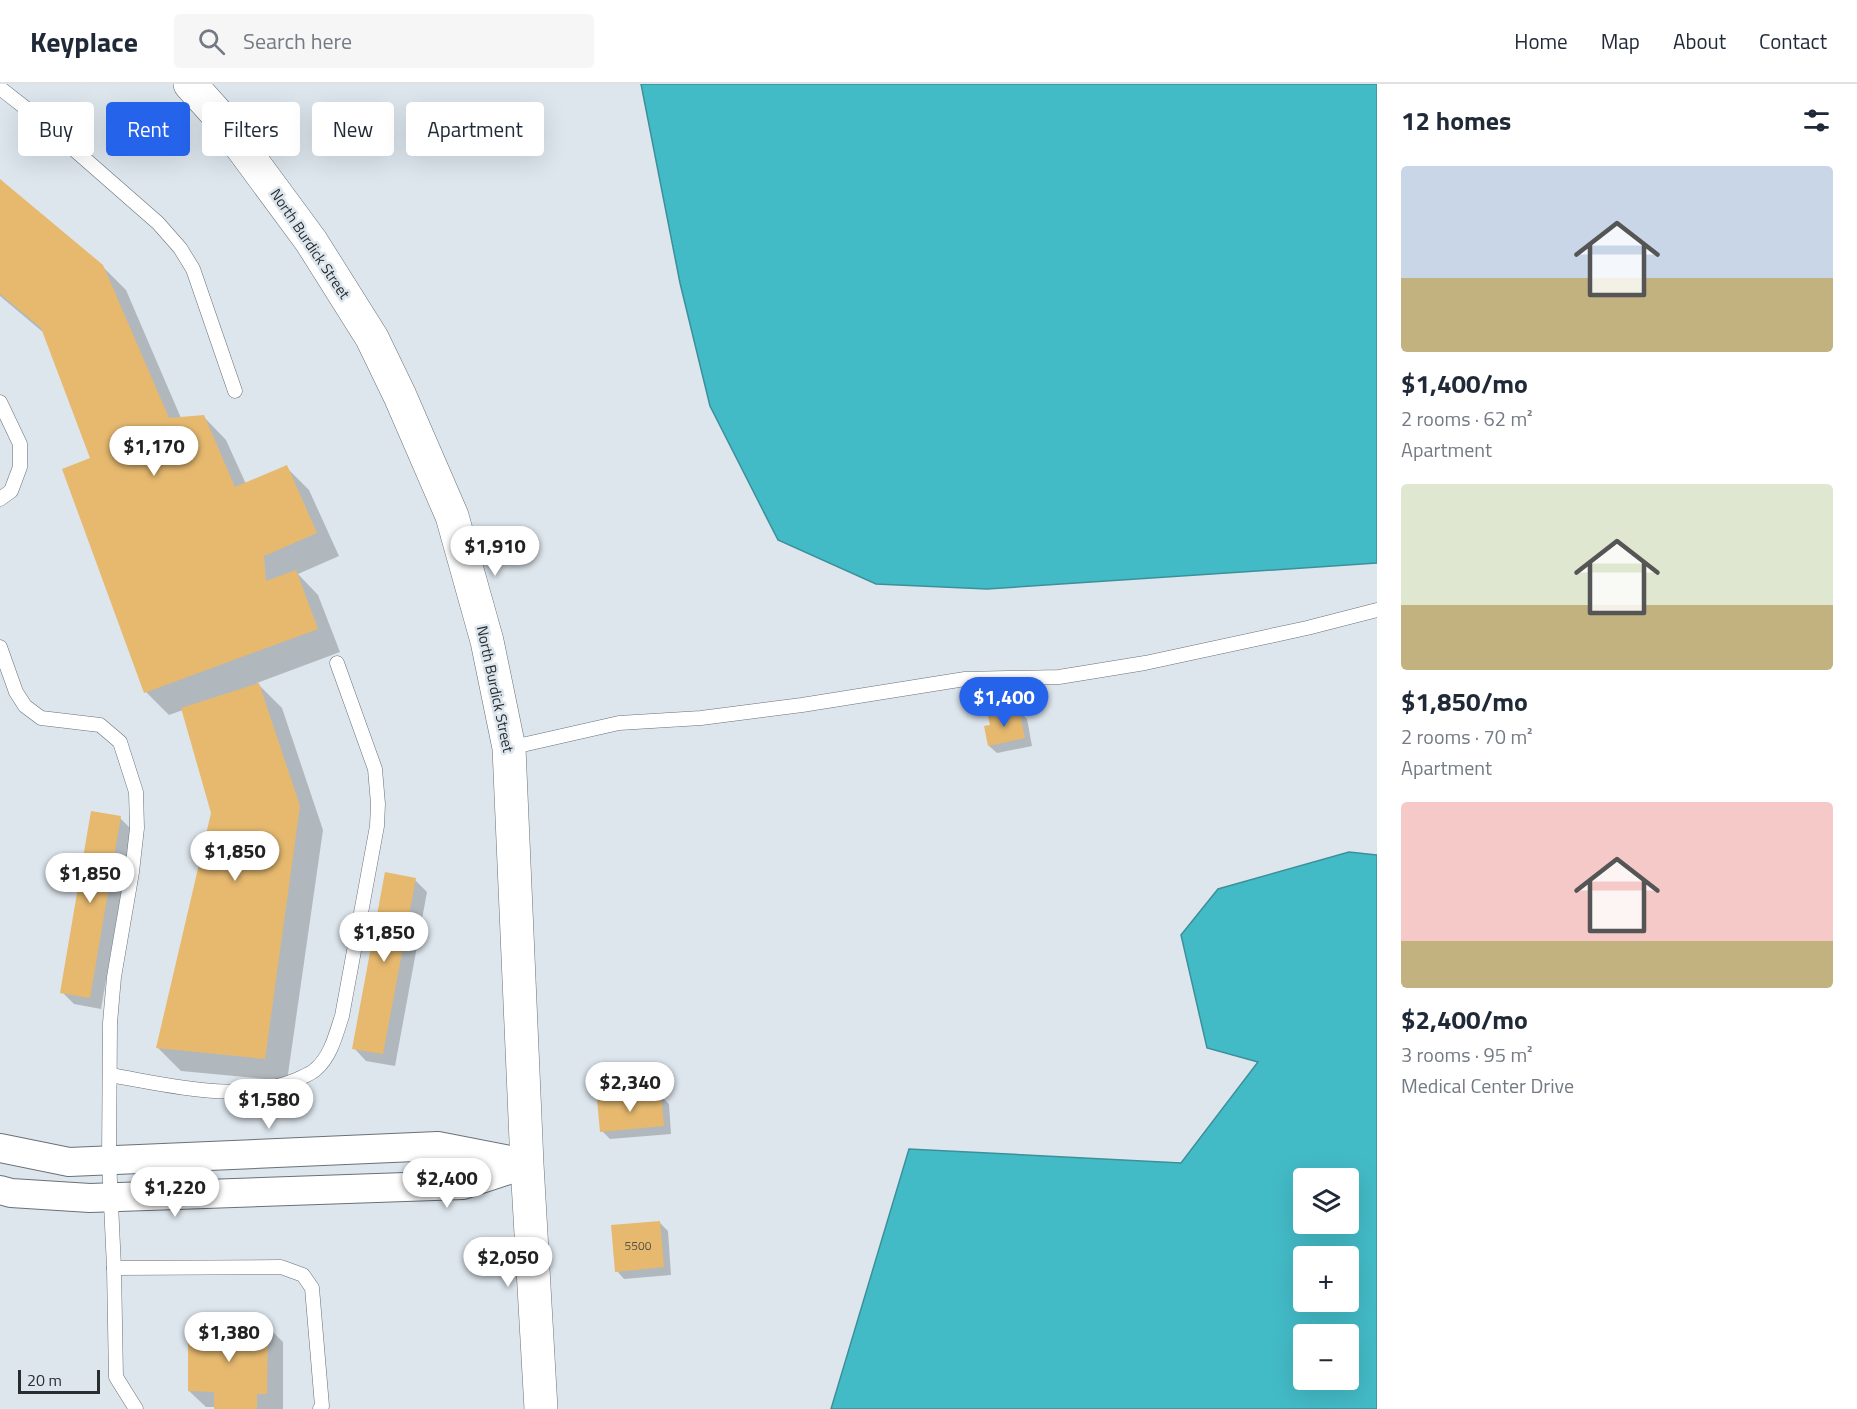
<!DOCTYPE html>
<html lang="en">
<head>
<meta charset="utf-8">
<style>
	:root { --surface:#fff; --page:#f6f6f7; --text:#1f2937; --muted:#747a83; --line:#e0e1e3; --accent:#2563eb }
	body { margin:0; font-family:"Titillium Web",sans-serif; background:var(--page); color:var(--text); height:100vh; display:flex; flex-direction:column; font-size:22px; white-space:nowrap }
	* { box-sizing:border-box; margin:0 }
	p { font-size:20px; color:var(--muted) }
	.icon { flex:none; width:33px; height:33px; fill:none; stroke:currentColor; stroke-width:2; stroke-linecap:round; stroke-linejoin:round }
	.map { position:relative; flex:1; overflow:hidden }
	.sheet { display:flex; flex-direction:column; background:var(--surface); width:480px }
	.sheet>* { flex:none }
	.banner { position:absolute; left:18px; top:18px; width:570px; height:54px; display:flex; gap:12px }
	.buttons { position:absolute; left:1293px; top:1084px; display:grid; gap:12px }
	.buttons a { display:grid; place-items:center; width:66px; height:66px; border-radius:6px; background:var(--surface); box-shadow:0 6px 24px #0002; font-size:30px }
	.scale { position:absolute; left:18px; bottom:15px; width:82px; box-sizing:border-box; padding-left:6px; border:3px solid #292d30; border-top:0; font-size:16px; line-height:21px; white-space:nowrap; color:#292d30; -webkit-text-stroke:4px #dde6ed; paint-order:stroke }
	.price { position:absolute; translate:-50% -51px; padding:0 14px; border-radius:21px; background:#fff; color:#222; font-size:20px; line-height:39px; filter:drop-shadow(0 2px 3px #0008) }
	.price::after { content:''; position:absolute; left:50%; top:36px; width:18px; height:14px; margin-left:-9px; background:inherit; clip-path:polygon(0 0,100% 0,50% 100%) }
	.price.active { background:var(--accent); color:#fff }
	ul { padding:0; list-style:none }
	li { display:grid; align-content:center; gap:12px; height:318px; padding:0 24px }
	li span { display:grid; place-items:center; height:186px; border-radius:6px; color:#555 }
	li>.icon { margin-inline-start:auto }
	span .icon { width:108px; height:108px; fill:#fffc; stroke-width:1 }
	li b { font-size:26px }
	h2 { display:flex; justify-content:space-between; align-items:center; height:72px; padding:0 24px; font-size:26px }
	.tag { padding:0 21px; border-radius:6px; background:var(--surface); box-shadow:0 6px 24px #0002; font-size:21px; line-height:54px }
	.tag.active { background:var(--accent); color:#fff }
	header { display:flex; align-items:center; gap:36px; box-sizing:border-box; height:84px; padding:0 30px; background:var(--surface); border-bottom:2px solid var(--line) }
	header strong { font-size:28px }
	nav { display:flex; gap:33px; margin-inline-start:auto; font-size:21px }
	.search { width:420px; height:54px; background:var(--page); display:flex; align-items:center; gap:15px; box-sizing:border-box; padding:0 21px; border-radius:6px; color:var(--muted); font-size:22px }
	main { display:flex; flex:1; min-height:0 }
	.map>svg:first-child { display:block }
</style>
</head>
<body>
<header>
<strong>Keyplace</strong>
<div class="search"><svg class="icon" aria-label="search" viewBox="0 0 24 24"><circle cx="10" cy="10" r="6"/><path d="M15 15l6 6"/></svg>Search here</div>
<nav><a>Home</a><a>Map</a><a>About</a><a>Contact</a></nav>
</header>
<main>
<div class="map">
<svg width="1377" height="1325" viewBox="0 0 1377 1325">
	<rect width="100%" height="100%" fill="#dde6ed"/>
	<g fill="#43bbc7" stroke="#3b909a" stroke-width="1.5" fill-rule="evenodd">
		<path d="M641,0H1377V479L987,505L876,500L778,456L710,322L680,199Z"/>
		<path d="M1349,768L1377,771V1325H831L909,1065L1181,1079L1258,978L1207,964L1181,851L1218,805ZM1304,1095H1348V1140H1304ZM1304,1173H1348V1218H1304ZM1304,1251H1348V1296H1304Z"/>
	</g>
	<g fill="#0003">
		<path d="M0,97L102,182L126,206L181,334L203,332L226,356L246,400L286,383L309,406L339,472L298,490L318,511L340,568L257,599L282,624L323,746L287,997L181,987L158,964L213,729L183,626L169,631L146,608L92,375L44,249L0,212Z"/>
		<path d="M1019,627L1027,635L1032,662L997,669L989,662Z"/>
		<path d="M120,734L132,746L101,925L74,920L62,908Z"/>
		<path d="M415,796L427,808L395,982L366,977L354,964Z"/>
		<path d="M661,1012L669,1020L671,1050L610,1055L602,1047Z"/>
		<path d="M660,1139L668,1147L671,1191L624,1195L617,1187Z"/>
		<path d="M267,1242L283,1258V1325H215V1323H206L189,1307Z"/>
	</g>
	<g fill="#e6b96f">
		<path d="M0,95L103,181L169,334L204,331L235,403L287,381L317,449L264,472L266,497L296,486L318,545L144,609L62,385L90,374L41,244L0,210Z"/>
		<path d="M259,599L300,722L265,975L156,964L211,729L181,624Z"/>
		<path d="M1019,626L1025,654L988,662L984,642L990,641L988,632Z"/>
		<path d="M91,727L121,732L90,914L60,909Z"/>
		<path d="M385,788L416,794L383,970L352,965Z"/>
		<path d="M661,1010L664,1042L600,1048L597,1016Z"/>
		<path d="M660,1137L664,1183L615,1188L611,1141Z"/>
		<path d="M188,1240L268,1241L267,1310H257V1325H214V1308L188,1307Z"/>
	</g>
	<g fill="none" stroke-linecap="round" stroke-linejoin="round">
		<defs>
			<g id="service">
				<path d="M0,4L37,33L158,139L180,164L193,185L235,307"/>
				<path d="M0,318L20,360V383L11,407L0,415"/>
				<path d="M0,563L16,608L25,622L41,634L100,641L120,658L136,708L137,744L132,788L114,893L110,939L109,1076L114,1184L116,1293L136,1325"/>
				<path d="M509,664L619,639L701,634L802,621L965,595L1059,593L1145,579L1307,544L1377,526"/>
				<path d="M110,991C169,1001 238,1020 296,996C302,993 311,990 316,985C331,972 336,950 342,932L377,742L378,720L375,685L337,579"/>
				<path d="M114,1184L281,1183L303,1191L312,1204L322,1322L320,1325"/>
			</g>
			<g id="minor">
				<path d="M0,1064L69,1078L438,1062L525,1079"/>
				<path d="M0,1106L11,1109L90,1114L463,1101L527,1080"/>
			</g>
			<path id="tertiary" d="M190,0L218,31L311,157L372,254L400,312L452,432L487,557L509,664L527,1080L541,1325"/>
		</defs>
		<use href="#service" stroke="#697177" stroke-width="15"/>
		<use href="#minor" stroke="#697177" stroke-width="30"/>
		<use href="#tertiary" stroke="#697177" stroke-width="34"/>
		<use href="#service" stroke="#fff" stroke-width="14"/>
		<use href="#minor" stroke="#fff" stroke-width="28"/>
		<use href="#tertiary" stroke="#fff" stroke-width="33"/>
	</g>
	<g text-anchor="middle" stroke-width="5" stroke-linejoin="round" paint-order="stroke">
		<g font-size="12" fill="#585040">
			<text x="638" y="1166">5500</text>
		</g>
		<g font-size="15" fill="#292d30" stroke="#dde6ed">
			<text transform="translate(310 160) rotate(56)" y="5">North Burdick Street</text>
			<text transform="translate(495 605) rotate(78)" y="5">North Burdick Street</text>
		</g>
	</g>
</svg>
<div class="buttons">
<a><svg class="icon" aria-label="layers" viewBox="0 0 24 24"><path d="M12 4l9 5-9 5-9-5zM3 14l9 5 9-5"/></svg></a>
<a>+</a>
<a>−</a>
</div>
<div class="scale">20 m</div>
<b class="price" style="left:154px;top:393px">$1,170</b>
<b class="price" style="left:495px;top:493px">$1,910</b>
<b class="price active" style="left:1004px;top:644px">$1,400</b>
<b class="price" style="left:235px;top:798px">$1,850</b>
<b class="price" style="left:90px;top:820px">$1,850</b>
<b class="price" style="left:384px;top:879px">$1,850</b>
<b class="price" style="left:630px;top:1029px">$2,340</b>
<b class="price" style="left:269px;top:1046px">$1,580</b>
<b class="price" style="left:447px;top:1125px">$2,400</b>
<b class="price" style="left:175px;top:1134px">$1,220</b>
<b class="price" style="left:508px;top:1204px">$2,050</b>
<b class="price" style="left:229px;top:1279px">$1,380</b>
<div class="banner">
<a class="tag">Buy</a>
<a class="tag active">Rent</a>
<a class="tag">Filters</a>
<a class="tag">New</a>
<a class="tag">Apartment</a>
</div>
</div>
<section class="sheet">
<h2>12 homes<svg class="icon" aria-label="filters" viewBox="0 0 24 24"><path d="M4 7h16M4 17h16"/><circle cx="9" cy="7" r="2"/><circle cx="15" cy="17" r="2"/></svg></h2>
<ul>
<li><span style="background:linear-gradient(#c9d6e8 60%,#c2b280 0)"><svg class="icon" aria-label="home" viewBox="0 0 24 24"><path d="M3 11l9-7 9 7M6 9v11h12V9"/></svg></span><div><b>$1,400/mo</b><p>2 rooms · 62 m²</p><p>Apartment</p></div></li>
<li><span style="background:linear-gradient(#dfe7d0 65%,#c2b280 0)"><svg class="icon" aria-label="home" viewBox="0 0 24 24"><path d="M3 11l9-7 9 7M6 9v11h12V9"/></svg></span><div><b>$1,850/mo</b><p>2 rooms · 70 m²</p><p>Apartment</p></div></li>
<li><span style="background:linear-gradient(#f6c9c9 75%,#c2b280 0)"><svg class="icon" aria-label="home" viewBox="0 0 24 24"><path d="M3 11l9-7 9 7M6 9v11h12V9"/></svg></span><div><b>$2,400/mo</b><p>3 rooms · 95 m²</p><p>Medical Center Drive</p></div></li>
</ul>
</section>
</main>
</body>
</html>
